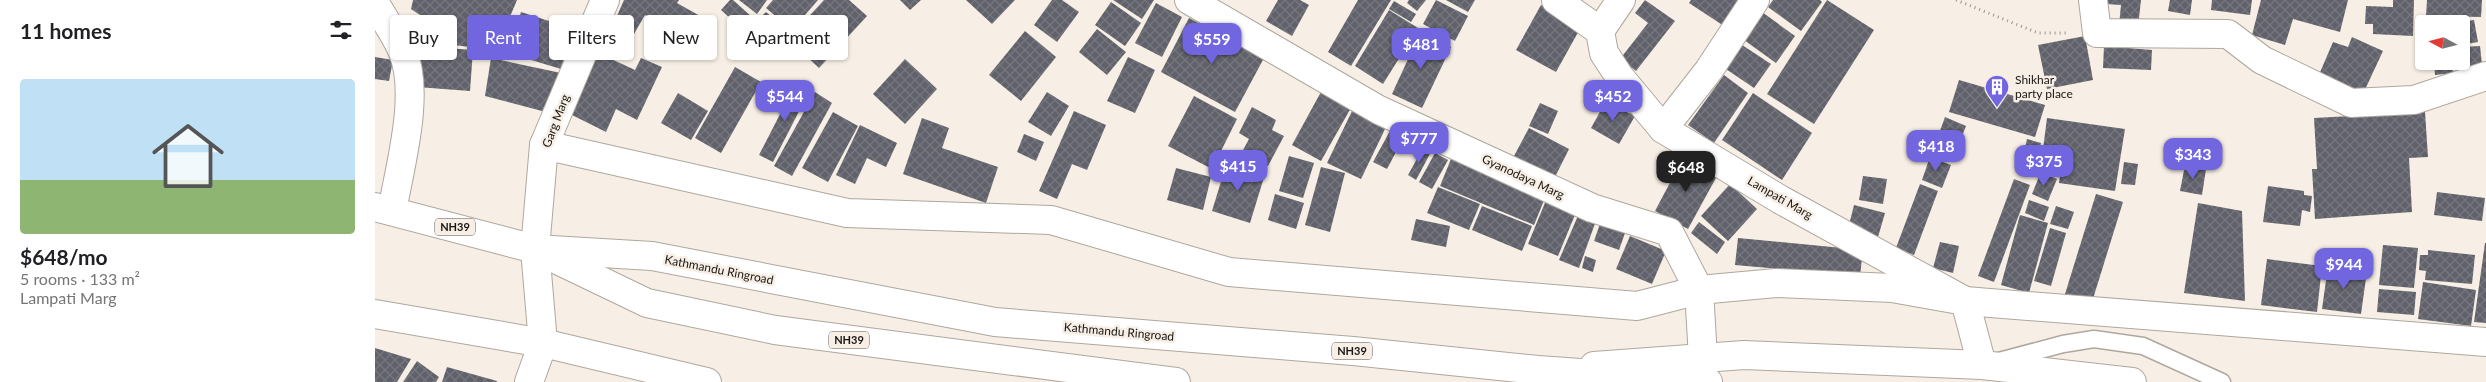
<!DOCTYPE html>
<html lang="en">
<head>
<meta charset="utf-8">
<style>
	:root { --surface:#fff; --page:#f2f2f2; --text:#202124; --muted:#757577; --line:#e0e0e0; --accent:#7165e0 }
	body { margin:0; font-family:Lato,sans-serif; background:var(--page); color:var(--text); height:100vh; display:flex; flex-direction:column; font-size:19px; white-space:nowrap }
	* { box-sizing:border-box; margin:0 }
	p { font-size:16px; color:var(--muted) }
	.icon { flex:none; width:28px; height:28px; fill:none; stroke:currentColor; stroke-width:2; stroke-linecap:round; stroke-linejoin:round }
	.map { position:relative; flex:1; overflow:hidden }
	.details { display:flex; flex-direction:column; background:var(--surface); width:375px }
	.details>* { flex:none }
	.guide { position:absolute; left:15px; top:15px; width:475px; height:45px; display:flex; gap:10px }
	.needle { width:32px; rotate:277deg }
	.fabs { position:absolute; left:2040px; top:15px; display:grid; gap:10px }
	.fabs a { display:grid; place-items:center; width:55px; height:55px; border-radius:5px; background:var(--surface); box-shadow:0 1px 4px #0004; font-size:25px }
	.price { position:absolute; translate:-50% -42px; padding:0 11px; border-radius:10px; background:var(--accent); color:#fff; font-size:16px; line-height:32px; filter:drop-shadow(0 1px 2px #0008) }
	.price::after { content:''; position:absolute; left:50%; top:30px; width:15px; height:11px; margin-left:-8px; background:inherit; clip-path:polygon(0 0,100% 0,50% 100%) }
	.price.selected { background:#222; color:#fff }
	ul { padding:0; list-style:none }
	li { display:grid; align-content:center; gap:10px; height:265px; padding:0 20px }
	li+li { border-top:1px solid var(--line) }
	li span { display:grid; place-items:center; height:155px; border-radius:5px; color:#555 }
	li>.icon { margin-inline-start:auto }
	span .icon { width:90px; height:90px; fill:#fffc; stroke-width:1 }
	li b { font-size:21px }
	h2 { display:flex; justify-content:space-between; align-items:center; height:60px; padding:0 20px; font-size:21px }
	.tag { padding:0 18px; border-radius:5px; background:var(--surface); box-shadow:0 1px 4px #0004; font-size:18px; line-height:45px }
	.tag.selected { background:var(--accent); color:#fff }
	main { display:flex; flex:1; min-height:0 }
	.map>svg:first-child { display:block }
</style>
</head>
<body>
<main>
<section class="details">
<h2>11 homes<svg class="icon" aria-label="filters" viewBox="0 0 24 24"><path d="M4 7h16M4 17h16"/><circle cx="9" cy="7" r="2"/><circle cx="15" cy="17" r="2"/></svg></h2>
<ul>
<li><span style="background:linear-gradient(#bfe0f5 65%,#8fb573 0)"><svg class="icon" aria-label="home" viewBox="0 0 24 24"><path d="M3 11l9-7 9 7M6 9v11h12V9"/></svg></span><div><b>$648/mo</b><p>5 rooms · 133 m²</p><p>Lampati Marg</p></div></li>
</ul>
</section>
<div class="map">
<svg width="2111" height="382" viewBox="0 0 2111 382">
	<defs>
		<pattern id="building-cross-hatch" width="8" height="8" patternUnits="userSpaceOnUse" patternTransform="scale(1.25)"><rect width="8" height="8" fill="#60616a"/><path d="M0 0l8 8M0 8l8-8" fill="none" stroke="#76777e"/></pattern>
	</defs>
	<rect width="100%" height="100%" fill="#f7efe5"/>
	<g fill="url(#building-cross-hatch)">
		<path d="M38,0H142L121,50L61,43L54,21L36,9Z"/>
		<path d="M249,0H304L302,3L341,25L328,48L270,15L248,53L230,43Z"/>
		<path d="M355,0H358L377,17L366,28L346,10Z"/>
		<path d="M364,0H392L382,14Z"/>
		<path d="M398,0H443L417,30L391,8Z"/>
		<path d="M449,0H474L492,16L444,68L413,39Z"/>
		<path d="M525,0H546L535,10Z"/>
		<path d="M591,0H640L617,24Z"/>
		<path d="M677,0H687L704,12L682,42L659,25Z"/>
		<path d="M738,0H779L767,19Z"/>
		<path d="M903,0H925L934,5L917,36L891,21Z"/>
		<path d="M983,0H1016L976,66L953,52Z"/>
		<path d="M1034,0H1051L1042,11L1032,3Z"/>
		<path d="M1061,0L1093,16L1080,41L1048,24Z"/>
		<path d="M1071,0H1100L1093,12Z"/>
		<path d="M1270,0L1300,21L1261,71L1245,59L1273,23L1260,13Z"/>
		<path d="M1316,0H1374L1355,30L1314,3Z"/>
		<path d="M1398,0H1445L1447,2L1426,31L1393,7Z"/>
		<path d="M1452,0L1499,30L1439,124L1392,94Z"/>
		<path d="M1731,0H1766L1763,27L1744,26L1746,5L1731,4Z"/>
		<path d="M1795,0H1817L1815,15L1793,11Z"/>
		<path d="M1837,0H1877L1875,15L1836,10Z"/>
		<path d="M1886,0H1973L1965,32L1918,19L1910,45L1877,35Z"/>
		<path d="M2018,0H2039L2038,36L1998,34V24H1990L1991,6L2018,7Z"/>
		<path d="M2052,0H2107L2106,17L2051,16Z"/>
		<path d="M1019,1L1041,14L1036,22L1014,9Z"/>
		<path d="M736,2L766,23L750,46L720,25Z"/>
		<path d="M781,3L807,17L787,57L760,43Z"/>
		<path d="M1166,5L1206,27L1181,72L1141,50Z"/>
		<path d="M1014,10L1043,28L1008,84L980,66Z"/>
		<path d="M146,12L199,29L186,69L133,53Z"/>
		<path d="M391,12L414,31L386,60L360,42Z"/>
		<path d="M1387,12L1420,36L1401,63L1369,40Z"/>
		<path d="M814,18L889,58L860,112L786,72Z"/>
		<path d="M2099,20L2103,42L2086,45V24L2080,23Z"/>
		<path d="M722,29L751,52L732,75L704,52Z"/>
		<path d="M650,31L681,57L646,101L614,75Z"/>
		<path d="M1045,33L1076,47L1047,108L1017,94Z"/>
		<path d="M1710,36L1718,80L1672,89L1663,45Z"/>
		<path d="M1977,37L2008,51L1987,96L1943,77L1958,42L1973,47Z"/>
		<path d="M1364,43L1396,64L1379,88L1348,67Z"/>
		<path d="M45,46L98,50L95,91L42,87Z"/>
		<path d="M1729,46L1777,50L1776,70L1728,68Z"/>
		<path d="M2105,46L2107,65L2087,67L2086,47Z"/>
		<path d="M219,51L260,70L266,58L287,67L262,120L241,109L231,132L195,114Z"/>
		<path d="M0,57L18,60L14,81L0,79Z"/>
		<path d="M753,57L780,70L760,113L732,101Z"/>
		<path d="M116,58L186,73L167,111L110,96Z"/>
		<path d="M530,59L562,89L530,124L498,94Z"/>
		<path d="M2059,61H2077L2078,73L2060,75Z"/>
		<path d="M360,67L386,82L346,153L320,138Z"/>
		<path d="M1349,75L1373,93L1339,143L1313,125Z"/>
		<path d="M1584,80L1670,105L1660,137L1574,112Z"/>
		<path d="M421,83L435,90L398,162L384,155Z"/>
		<path d="M947,90L977,106L946,161L917,145Z"/>
		<path d="M440,92L457,103L417,176L399,166Z"/>
		<path d="M672,92L694,106L676,136L653,122Z"/>
		<path d="M303,93L333,111L316,140L286,123Z"/>
		<path d="M1378,93L1437,133L1407,180L1347,140Z"/>
		<path d="M819,96L862,119L837,169L793,146Z"/>
		<path d="M1231,101L1260,116L1244,144L1216,128Z"/>
		<path d="M1165,103L1183,111L1173,134L1154,126Z"/>
		<path d="M877,107L901,120L897,130L909,136L893,166L867,152L874,139L864,133Z"/>
		<path d="M978,109L1012,125L986,179L952,163Z"/>
		<path d="M699,111L731,125L712,170L697,164L682,199L664,191Z"/>
		<path d="M458,112L483,126L453,182L427,168Z"/>
		<path d="M2050,112L2053,157L2034,158L2037,212L1940,219L1937,169H1942L1939,118Z"/>
		<path d="M1570,117L1591,126L1578,160L1557,153Z"/>
		<path d="M547,118L574,128L567,148L623,167L611,203L528,174Z"/>
		<path d="M1672,118L1750,129L1740,191L1684,183L1686,168L1666,165Z"/>
		<path d="M485,125L522,143L511,167L492,158L480,184L461,175Z"/>
		<path d="M1154,128L1194,149L1180,177L1139,156Z"/>
		<path d="M1016,129L1029,137L1012,169L998,162Z"/>
		<path d="M649,134L669,142L661,161L642,152Z"/>
		<path d="M1652,139L1666,143L1658,176L1645,173Z"/>
		<path d="M1048,148L1056,152L1041,180L1033,175Z"/>
		<path d="M1060,153L1073,160L1057,189L1044,182Z"/>
		<path d="M914,156L939,163L928,198L904,191Z"/>
		<path d="M1555,157L1576,165L1567,188L1547,180Z"/>
		<path d="M1308,158L1342,176L1313,229L1280,211Z"/>
		<path d="M1076,159L1170,198L1159,225L1065,186Z"/>
		<path d="M852,162L890,174L875,223L837,211Z"/>
		<path d="M1749,162L1763,164L1760,185L1746,184Z"/>
		<path d="M1810,165L1831,169L1827,195L1805,191Z"/>
		<path d="M946,167L970,173L955,232L930,225Z"/>
		<path d="M801,168L836,177L828,210L792,200Z"/>
		<path d="M1666,172L1682,179L1673,201L1657,194Z"/>
		<path d="M1488,176L1512,179L1508,204L1484,200Z"/>
		<path d="M1639,179L1655,185L1619,282L1603,276Z"/>
		<path d="M1355,184L1382,209L1353,241L1326,216Z"/>
		<path d="M1545,184L1563,191L1539,255L1521,248Z"/>
		<path d="M1893,186L1929,191V195L1937,196L1935,212L1927,210L1925,226L1888,222Z"/>
		<path d="M1063,187L1105,204L1094,230L1052,213Z"/>
		<path d="M2062,192L2110,198L2107,221L2059,215Z"/>
		<path d="M900,194L929,203L921,229L893,220Z"/>
		<path d="M1721,194L1748,202L1717,302L1690,294Z"/>
		<path d="M1172,198L1202,210L1183,256L1153,244Z"/>
		<path d="M1654,200L1674,207L1669,221L1650,213Z"/>
		<path d="M1823,203L1867,211L1870,301L1809,293Z"/>
		<path d="M1479,205L1510,213L1503,237L1473,229Z"/>
		<path d="M1107,206L1157,226L1147,251L1097,230Z"/>
		<path d="M1681,206L1699,212L1693,229L1675,224Z"/>
		<path d="M1205,211L1222,218L1204,268L1184,260Z"/>
		<path d="M1645,215L1673,223L1654,293L1626,285Z"/>
		<path d="M1041,219L1075,226L1071,247L1036,240Z"/>
		<path d="M1324,222L1350,242L1342,254L1316,233Z"/>
		<path d="M1225,224L1250,233L1244,250L1219,241Z"/>
		<path d="M1675,228L1691,233L1676,286L1659,281Z"/>
		<path d="M1255,236L1291,251L1277,284L1241,269Z"/>
		<path d="M1363,238L1488,250L1485,276L1360,265Z"/>
		<path d="M1565,242L1584,246L1578,273L1558,268Z"/>
		<path d="M2110,243H2111V323L2099,322Z"/>
		<path d="M2008,245L2043,248L2039,288L2004,285Z"/>
		<path d="M2053,250L2100,255L2097,284L2050,280L2051,271L2044,270L2045,255H2053Z"/>
		<path d="M1210,256L1221,260L1218,272L1207,268Z"/>
		<path d="M1892,259L1947,266L1942,312L1886,305Z"/>
		<path d="M1953,266L1992,271L1986,314L1947,309Z"/>
		<path d="M2048,282L2101,290L2096,326L2043,319Z"/>
		<path d="M2004,289L2041,292L2039,315L2002,312Z"/>
		<path d="M0,348L36,359L22,382H0Z"/>
		<path d="M42,361L64,377L61,382H28Z"/>
		<path d="M72,367L122,381V382H67Z"/>
	</g>
	<g fill="none" stroke-linecap="round" stroke-linejoin="round">
		<defs>
			<path id="service" d="M1624,361L1688,344L1719,339L1768,346L1847,382"/>
			<g id="minor">
				<path d="M814,0L1004,110L1217,208L1294,232L1324,290L1328,358"/>
				<path d="M1181,0L1225,31L1229,53L1244,76L1288,129L1406,200L1590,301L1607,365"/>
				<path d="M1718,0L1722,33L1853,34L1887,60L1976,103L2039,100L2111,76"/>
				<path d="M0,3C9,19 20,34 27,50C46,92 25,166 17,211"/>
				<path d="M1225,31L1246,0"/>
				<path d="M1288,129L1334,70L1380,0"/>
				<path d="M169,145L472,213L676,220L854,272L1262,306L1324,290L1401,283L1517,288L1590,301L2111,342"/>
				<path d="M0,314L168,343L332,382"/>
				<path d="M154,382L168,343L160,249L169,145L230,0"/>
			</g>
			<path id="primary" d="M1219,366L1369,355L1607,365L1757,382"/>
			<g id="trunk">
				<path d="M0,207L160,249L277,256L620,322L978,351L1163,370L1333,382"/>
				<path d="M172,255L272,303L400,330L801,382"/>
			</g>
		</defs>
		<use href="#service" stroke="#aea79e" stroke-width="19"/>
		<use href="#minor" stroke="#aea79e" stroke-width="30"/>
		<use href="#primary" stroke="#aea79e" stroke-width="30"/>
		<use href="#trunk" stroke="#aea79e" stroke-width="30"/>
		<path stroke="#9a948d" stroke-width="3" stroke-dasharray="1 4" stroke-linecap="butt" d="M1581,0L1663,33H1694"/>
		<use href="#service" stroke="#fff" stroke-width="16"/>
		<use href="#minor" stroke="#fff" stroke-width="28"/>
		<use href="#primary" stroke="#fff" stroke-width="28"/>
		<use href="#trunk" stroke="#fff" stroke-width="28"/>
	</g>
	<defs>
		<symbol id="building-pin" viewBox="-11 -11 22 30"><path d="M0 17L-7.5 6A9.5 9.5 0 1 1 7.5 6Z" fill="#7165e0" stroke="#f7efe5"/><path d="M-4-6H4V6H1V3H-1V6H-4ZM-2.5-4.3h1.7v1.8h-1.7ZM.8-4.3h1.7v1.8H.8ZM-2.5-1h1.7V.8h-1.7ZM.8-1h1.7V.8H.8Z" fill="#fff"/></symbol>
	</defs>
	<g fill-rule="evenodd">
		<use href="#building-pin" x="1608" y="73" width="28" height="38"/>
	</g>
	<g text-anchor="middle" stroke-width="5" stroke-linejoin="round" paint-order="stroke">
		<g fill="#f7efe5" stroke="#5b5651" stroke-width="1">
			<rect x="60" y="218.5" width="40" height="17" rx="4"/>
			<rect x="454" y="331.5" width="40" height="17" rx="4"/>
			<rect x="957" y="342.5" width="40" height="17" rx="4"/>
		</g>
		<g font-size="11" font-weight="bold" fill="#181512">
			<text x="80" y="231">NH39</text>
			<text x="474" y="344">NH39</text>
			<text x="977" y="355">NH39</text>
		</g>
		<g font-size="12" fill="#181512" stroke="#f7efe5" text-anchor="start">
			<text x="1640" y="84">Shikhar<tspan x="1640" dy="14">party place</tspan></text>
		</g>
		<g font-size="12" fill="#181512" stroke="#f7efe5">
			<text transform="translate(181 121) rotate(-69)" y="4">Garg Marg</text>
			<text transform="translate(1148 177) rotate(25)" y="4">Gyanodaya Marg</text>
			<text transform="translate(1405 198) rotate(30)" y="4">Lampati Marg</text>
			<text transform="translate(344 270) rotate(11)" y="4">Kathmandu Ringroad</text>
			<text transform="translate(744 332) rotate(5)" y="4">Kathmandu Ringroad</text>
		</g>
	</g>
</svg>
<div class="fabs">
<a><svg class="needle" viewBox="-14 -14 28 28"><path d="M0-13l5 13h-10z" fill="#e53935"/><path d="M0 13l5-13h-10z" fill="#757577"/></svg></a>
</div>
<b class="price" style="left:837px;top:65px">$559</b>
<b class="price" style="left:1046px;top:70px">$481</b>
<b class="price" style="left:410px;top:122px">$544</b>
<b class="price" style="left:1238px;top:122px">$452</b>
<b class="price" style="left:1044px;top:164px">$777</b>
<b class="price" style="left:1561px;top:172px">$418</b>
<b class="price" style="left:1818px;top:180px">$343</b>
<b class="price" style="left:1669px;top:187px">$375</b>
<b class="price" style="left:863px;top:192px">$415</b>
<b class="price selected" style="left:1311px;top:193px">$648</b>
<b class="price" style="left:1969px;top:290px">$944</b>
<div class="guide">
<a class="tag">Buy</a>
<a class="tag selected">Rent</a>
<a class="tag">Filters</a>
<a class="tag">New</a>
<a class="tag">Apartment</a>
</div>
</div>
</main>
</body>
</html>
